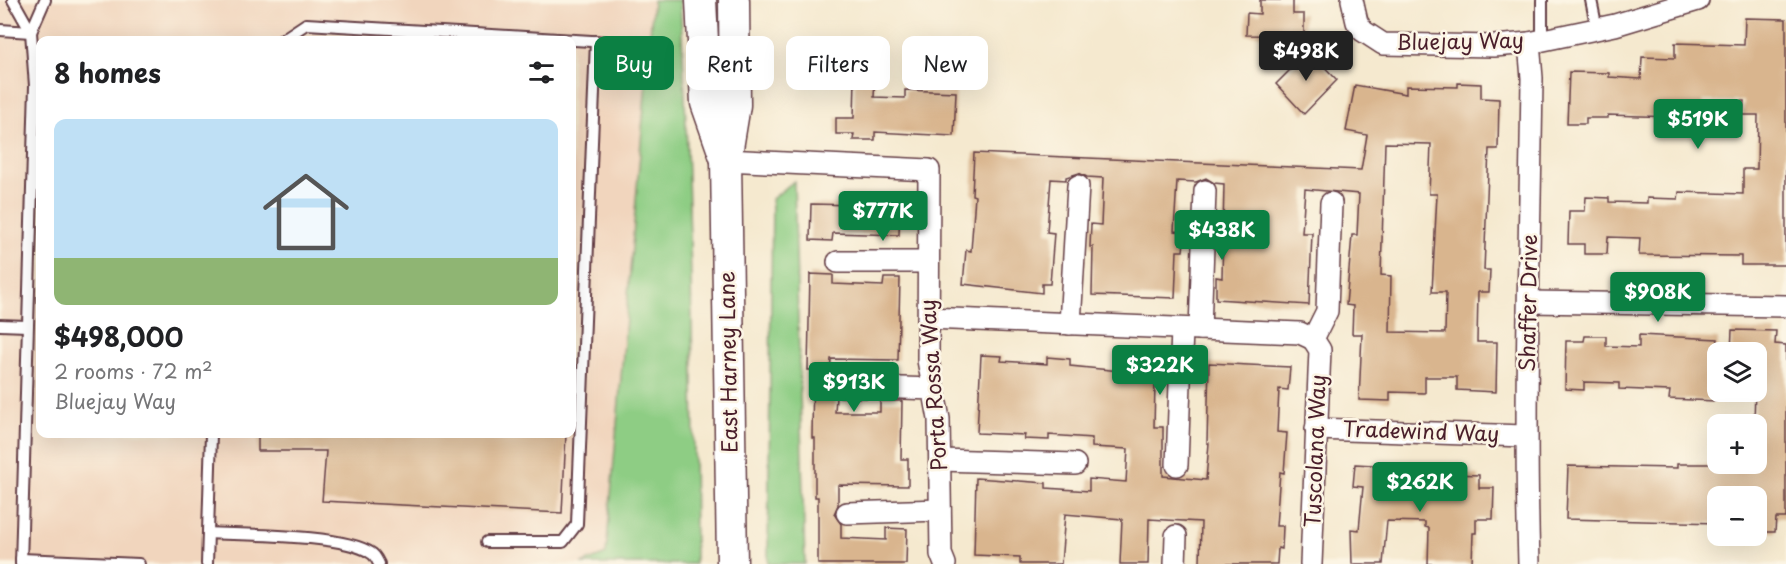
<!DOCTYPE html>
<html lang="en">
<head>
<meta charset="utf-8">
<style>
	:root { --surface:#fff; --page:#f6f6f6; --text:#202124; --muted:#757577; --line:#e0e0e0; --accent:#0b8043 }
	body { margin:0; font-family:"Playpen Sans",sans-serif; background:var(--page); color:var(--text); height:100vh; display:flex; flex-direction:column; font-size:22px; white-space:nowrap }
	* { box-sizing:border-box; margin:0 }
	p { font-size:20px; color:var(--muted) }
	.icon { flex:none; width:33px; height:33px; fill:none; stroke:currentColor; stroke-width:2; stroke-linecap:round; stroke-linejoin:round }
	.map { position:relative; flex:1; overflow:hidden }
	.side { position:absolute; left:36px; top:36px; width:540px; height:402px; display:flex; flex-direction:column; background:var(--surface); border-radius:12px; box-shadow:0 6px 24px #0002 }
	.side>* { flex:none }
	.top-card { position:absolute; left:594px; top:36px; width:570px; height:54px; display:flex; gap:12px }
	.buttons { position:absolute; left:1707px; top:342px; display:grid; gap:12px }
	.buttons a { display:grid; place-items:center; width:60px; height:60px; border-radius:12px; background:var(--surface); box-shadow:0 6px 24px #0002; font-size:30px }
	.price { position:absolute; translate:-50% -51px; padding:0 14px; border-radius:6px; background:var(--accent); color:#fff; font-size:20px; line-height:39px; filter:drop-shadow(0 2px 3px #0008) }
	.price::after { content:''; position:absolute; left:50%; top:36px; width:18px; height:14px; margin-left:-9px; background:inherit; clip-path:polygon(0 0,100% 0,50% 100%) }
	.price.active { background:#222; color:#fff }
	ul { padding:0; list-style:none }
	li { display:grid; align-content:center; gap:12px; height:318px; padding:0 18px }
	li+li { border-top:2px solid var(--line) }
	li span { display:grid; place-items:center; height:186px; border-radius:12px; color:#555 }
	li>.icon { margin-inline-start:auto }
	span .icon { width:108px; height:108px; fill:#fffc; stroke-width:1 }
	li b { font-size:26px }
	h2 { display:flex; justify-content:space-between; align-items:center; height:72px; padding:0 18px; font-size:26px }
	.pill { padding:0 21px; border-radius:12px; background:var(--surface); box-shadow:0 6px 24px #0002; font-size:21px; line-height:54px }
	.pill.active { background:var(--accent); color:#fff }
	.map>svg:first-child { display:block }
</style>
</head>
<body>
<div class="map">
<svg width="1786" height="564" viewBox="0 0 1786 564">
	<rect width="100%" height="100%" fill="#fcf5e5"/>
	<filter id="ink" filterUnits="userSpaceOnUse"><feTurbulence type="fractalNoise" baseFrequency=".0167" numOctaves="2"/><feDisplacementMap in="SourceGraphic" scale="12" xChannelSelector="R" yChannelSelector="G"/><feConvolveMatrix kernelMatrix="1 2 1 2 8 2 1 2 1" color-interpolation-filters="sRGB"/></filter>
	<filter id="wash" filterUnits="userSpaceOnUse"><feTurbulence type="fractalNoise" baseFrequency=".008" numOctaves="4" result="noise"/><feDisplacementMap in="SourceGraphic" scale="24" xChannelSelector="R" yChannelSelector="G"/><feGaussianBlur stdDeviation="1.35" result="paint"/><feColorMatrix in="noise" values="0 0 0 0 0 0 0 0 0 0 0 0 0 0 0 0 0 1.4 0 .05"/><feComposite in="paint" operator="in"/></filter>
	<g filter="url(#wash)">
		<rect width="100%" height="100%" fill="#f5e9cf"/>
		<path fill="#f1d5bd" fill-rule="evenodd" d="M0,0H653L606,555L581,564H0ZM40,40H572V434H40Z"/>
		<g fill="#8ecd84" stroke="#6c7658" stroke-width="1.5">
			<path d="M653,0H680C691,188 694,376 695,564H581L606,554Z"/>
			<path d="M794,181L805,564H768L772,199Z"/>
		</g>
		<g id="blocks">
			<g fill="#d9b58e" fill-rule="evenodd">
				<path d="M1260,0H1293V14H1304V36L1246,35L1247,13L1260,14Z"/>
				<path d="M1745,18L1786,19V265H1741V256L1639,255L1640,238L1608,237L1607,254H1584V244H1568L1569,211H1585L1586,197L1609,198V202L1647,203V198L1678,199L1679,192L1743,194V169H1757L1758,115H1743L1744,101H1703L1702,122H1673V117L1608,115V118H1586V124H1567L1569,72L1609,73V77L1641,79L1642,57L1675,58V43L1744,45Z"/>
				<path d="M1309,51L1337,80L1304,114L1276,84Z"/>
				<path d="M855,78H875L874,97L905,98V90L956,92L954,136L875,132V140H853L854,134H836V118H854Z"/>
				<path d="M1458,83L1481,84V98L1499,99L1498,149H1489L1484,270H1490L1489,292H1478L1477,342H1497L1496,392L1457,390V377H1425V393L1390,392V401L1359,400L1362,334H1352L1353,306L1346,305L1352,235H1357L1359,194L1305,189L1302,233H1312L1309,305L1216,299V277L1222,278L1224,184L1214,183L1206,178L1196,182L1177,181L1174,231L1185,232L1183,251H1177L1175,298L1092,295L1093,247H1090L1091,224L1101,225L1103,178L1087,177L1079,173L1066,177V180L1051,179L1047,232L1054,233L1050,284H1042V293L963,284L966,250L971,251L975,196L972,195L974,153L1361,170L1367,135L1346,131L1355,85L1406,94V86L1458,87ZM1385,143L1431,144L1429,194H1437L1432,292H1446L1445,333L1390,332L1391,276L1381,275Z"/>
				<path d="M811,204L900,206L899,235L833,233L832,241L810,240Z"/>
				<path d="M810,274L833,275V284L883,286L884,278H900L898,360L831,359L829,386L830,396L836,397L835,412H880V401H902L901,459H908V486L838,485V505L834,514L841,524V538L886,540V528L907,529L906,564H818V497H815V438H812L813,370H808Z"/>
				<path d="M1732,330L1776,331L1775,344L1786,345V518H1776L1775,532H1756V496H1718V523L1566,519L1568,466L1677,468V464H1756V424H1754L1756,352H1731Z"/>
				<path d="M1639,335L1718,339L1716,401L1669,399L1670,391L1619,389V383L1584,382V390L1565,389L1566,341H1584L1585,336H1606V346L1639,347Z"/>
				<path d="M981,355L1002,356L1001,361L1047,364V357L1070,359V366L1130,372V360L1166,361L1164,384H1155L1154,427H1163V476L1206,480L1209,443H1207L1209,363L1290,367L1288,390L1279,389L1277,432L1287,433L1284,473L1280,472L1276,526H1283L1282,549L1278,548L1277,564H1200L1201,522L1149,519L1148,564H1120L1122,519L1065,514L1061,564H1020V557L974,555L976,478L1046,483V488L1089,491V479L1126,482L1128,449L1092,447V438L1049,435V440L1024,439L1025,435L977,433Z"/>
				<path d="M258,434H566L562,513L322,501L326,451H258Z"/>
				<path d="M1355,464L1390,466V475L1454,477V474L1479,475V488H1494L1493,519H1476V533H1473L1472,564H1428L1429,528L1425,527V522L1387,521L1383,564H1352L1351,529L1359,530L1363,487L1353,486Z"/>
			</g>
		</g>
	</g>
	<g filter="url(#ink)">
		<use href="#blocks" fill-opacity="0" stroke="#643d44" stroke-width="1.5"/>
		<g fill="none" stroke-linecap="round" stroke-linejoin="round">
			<defs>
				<g id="lane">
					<path d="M13,0L31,32L35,86L21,564"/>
					<path d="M1542,0V40"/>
					<path d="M1591,0L1597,29"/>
					<path d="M0,30L31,32"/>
					<path d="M31,32L45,0"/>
					<path d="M282,40L306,24L608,42"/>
					<path d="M0,325L27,326"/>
					<path d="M208,533C244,535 343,534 371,553C375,555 377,560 379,564"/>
					<path d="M487,542H563L577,524L596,41"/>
					<path d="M21,559L139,564"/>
					<path d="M207,564L211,434"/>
				</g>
				<g id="street">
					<path d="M1352,0L1357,22L1363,31L1383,44L1494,46L1529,43L1615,25L1698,0"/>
					<path d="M726,160L929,170L928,360L939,419L941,554L945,564"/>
					<path d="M838,262H928"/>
					<path d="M1530,302L1786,306"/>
					<path d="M928,318L1300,333L1313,339"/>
					<path d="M1070,324L1078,186"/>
					<path d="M1200,329L1205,191"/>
					<path d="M1313,339L1327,311L1331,203"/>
					<path d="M842,386L933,389"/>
					<path d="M1316,429L1525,436"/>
					<path d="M940,460L1075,464"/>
					<path d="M1177,465L1182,329"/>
					<path d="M847,513L940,510"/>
					<path d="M1175,564L1176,536"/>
					<path d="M1311,564L1320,350L1313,339"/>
					<path d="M1529,564C1524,402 1530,240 1532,78L1529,43"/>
				</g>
				<g id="secondary">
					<path d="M701,0L706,103L725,157"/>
					<path d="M732,564L726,160L735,105L734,0"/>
				</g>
			</defs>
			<use href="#lane" stroke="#643d44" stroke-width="14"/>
			<use href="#street" stroke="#643d44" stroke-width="24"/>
			<use href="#secondary" stroke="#643d44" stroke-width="33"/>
			<use href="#lane" stroke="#fff" stroke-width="10"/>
			<use href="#street" stroke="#fff" stroke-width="21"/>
			<use href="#secondary" stroke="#fff" stroke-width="30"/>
		</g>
	</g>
	<g text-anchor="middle" stroke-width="5" stroke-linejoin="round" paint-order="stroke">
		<g font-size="21" fill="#4a1f2b" stroke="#fcf5e5">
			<text transform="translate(1460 42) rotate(-1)" y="7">Bluejay Way</text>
			<text transform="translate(1529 303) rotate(-89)" y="7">Shaffer Drive</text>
			<text transform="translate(729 362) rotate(-91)" y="7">East Harney Lane</text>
			<text transform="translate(934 385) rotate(-94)" y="7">Porta Rossa Way</text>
			<text transform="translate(1421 432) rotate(2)" y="7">Tradewind Way</text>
			<text transform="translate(1316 451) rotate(-88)" y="7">Tuscolana Way</text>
		</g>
	</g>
</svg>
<div class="buttons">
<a><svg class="icon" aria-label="layers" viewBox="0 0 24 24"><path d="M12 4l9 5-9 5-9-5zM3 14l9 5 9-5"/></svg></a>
<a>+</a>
<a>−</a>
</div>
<b class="price active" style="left:1306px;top:82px">$498K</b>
<b class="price" style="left:1698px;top:150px">$519K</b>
<b class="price" style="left:883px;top:242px">$777K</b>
<b class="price" style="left:1222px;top:261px">$438K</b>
<b class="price" style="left:1658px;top:323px">$908K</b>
<b class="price" style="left:1160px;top:396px">$322K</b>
<b class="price" style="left:854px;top:413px">$913K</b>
<b class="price" style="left:1420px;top:513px">$262K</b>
<div class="top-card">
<a class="pill active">Buy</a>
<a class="pill">Rent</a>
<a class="pill">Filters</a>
<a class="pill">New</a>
</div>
<section class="side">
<h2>8 homes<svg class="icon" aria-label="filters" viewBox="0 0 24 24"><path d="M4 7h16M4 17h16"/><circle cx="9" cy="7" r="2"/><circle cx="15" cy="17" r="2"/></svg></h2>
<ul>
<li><span style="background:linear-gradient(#bfe0f5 75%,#8fb573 0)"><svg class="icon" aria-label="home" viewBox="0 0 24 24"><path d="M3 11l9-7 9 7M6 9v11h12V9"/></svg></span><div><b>$498,000</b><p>2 rooms · 72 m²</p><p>Bluejay Way</p></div></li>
</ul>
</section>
</div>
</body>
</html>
